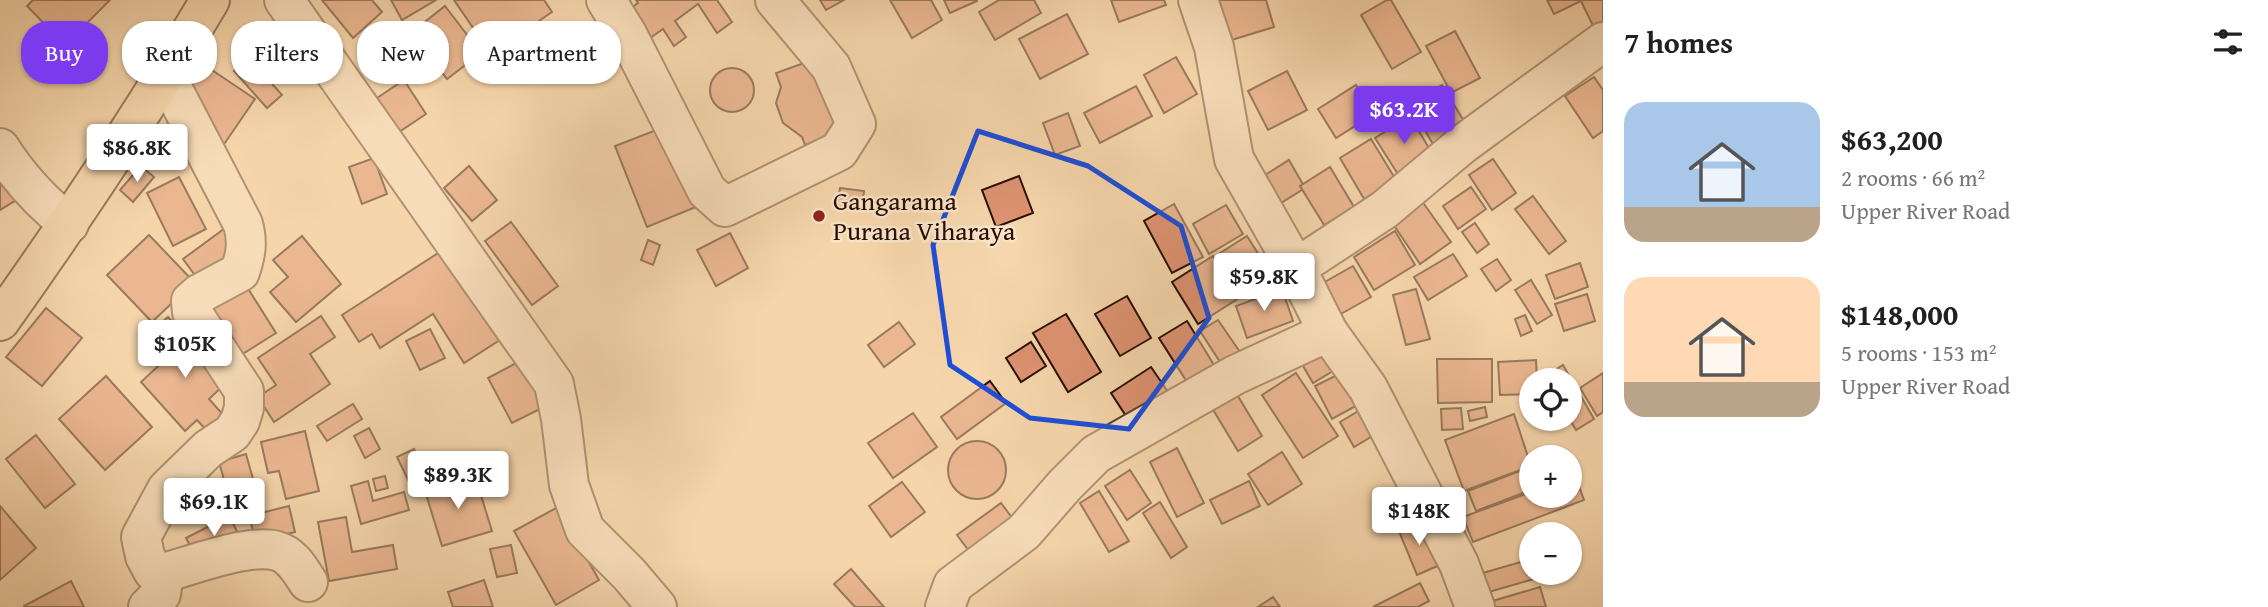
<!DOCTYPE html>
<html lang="en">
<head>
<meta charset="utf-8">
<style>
	:root { --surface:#fff; --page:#f2f2f2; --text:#202124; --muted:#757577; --accent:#7c3aed }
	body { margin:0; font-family:"Gentium Book Plus",serif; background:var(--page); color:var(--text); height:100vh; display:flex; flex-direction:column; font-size:26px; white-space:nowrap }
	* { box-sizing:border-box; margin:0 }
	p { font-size:23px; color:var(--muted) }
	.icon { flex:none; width:38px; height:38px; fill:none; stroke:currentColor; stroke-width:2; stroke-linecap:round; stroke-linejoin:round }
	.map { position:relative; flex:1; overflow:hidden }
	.side { display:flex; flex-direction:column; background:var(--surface); width:665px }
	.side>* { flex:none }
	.top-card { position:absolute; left:21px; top:21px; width:665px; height:63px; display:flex; gap:14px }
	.buttons { position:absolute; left:1519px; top:368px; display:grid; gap:14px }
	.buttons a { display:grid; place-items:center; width:63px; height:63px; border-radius:50%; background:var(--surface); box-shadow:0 2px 5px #0004; font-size:35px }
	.price { position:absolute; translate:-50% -60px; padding:0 16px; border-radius:7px; background:#fff; color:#222; font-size:23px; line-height:46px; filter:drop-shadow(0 2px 4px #0008) }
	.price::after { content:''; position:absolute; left:50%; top:42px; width:21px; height:16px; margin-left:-10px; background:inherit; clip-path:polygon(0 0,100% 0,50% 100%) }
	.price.on { background:var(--accent); color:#fff }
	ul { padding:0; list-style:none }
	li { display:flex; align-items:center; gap:21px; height:175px; padding:0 21px }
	li span { display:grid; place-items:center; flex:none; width:196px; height:140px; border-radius:21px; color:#555 }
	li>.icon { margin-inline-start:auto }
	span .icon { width:84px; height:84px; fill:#fffc; stroke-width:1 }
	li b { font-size:30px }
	h2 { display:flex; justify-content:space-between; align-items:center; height:84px; padding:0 21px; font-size:30px }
	.tag { padding:0 24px; border-radius:28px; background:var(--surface); box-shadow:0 2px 5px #0004; font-size:24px; line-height:63px }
	.tag.on { background:var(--accent); color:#fff }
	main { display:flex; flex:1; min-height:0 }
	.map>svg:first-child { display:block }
</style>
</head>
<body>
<main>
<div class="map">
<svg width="1603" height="607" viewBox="0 0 1603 607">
	<rect width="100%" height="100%" fill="#f6d6ac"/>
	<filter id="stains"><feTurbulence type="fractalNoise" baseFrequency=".00286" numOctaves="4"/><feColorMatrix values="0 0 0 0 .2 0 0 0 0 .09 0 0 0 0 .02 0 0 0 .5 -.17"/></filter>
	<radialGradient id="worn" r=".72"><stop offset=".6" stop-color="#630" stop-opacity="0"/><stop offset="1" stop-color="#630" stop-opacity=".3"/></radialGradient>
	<g fill="#de9372" stroke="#280d02" stroke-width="2">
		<path d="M33,0H110L65,45L27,6Z"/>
		<path d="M322,0H372L382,12L353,38Z"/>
		<path d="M391,0H436L402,20Z"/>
		<path d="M454,0H544L552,12L533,25L552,54L510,82Z"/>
		<path d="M636,0H717L732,22L717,33L698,4L675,21L686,37L674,46L663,29L650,38L630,9L638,3Z"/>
		<path d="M820,0H844L826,10Z"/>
		<path d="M890,0H931L942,20L912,38Z"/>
		<path d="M944,0H977V1L950,13Z"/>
		<path d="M999,0H1034L1041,13L995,40L979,12Z"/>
		<path d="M1111,0H1164L1166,5L1119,22Z"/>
		<path d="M1213,0H1266L1274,27L1225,42Z"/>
		<path d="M1387,0H1391L1421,52L1392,69L1361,15Z"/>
		<path d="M1547,0H1603V31L1597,34L1581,1L1554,14Z"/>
		<path d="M445,6L481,53L447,79L412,32Z"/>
		<path d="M1067,14L1088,54L1040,79L1019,39Z"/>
		<path d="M275,27L300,57L276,78L250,47Z"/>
		<path d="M1455,31L1480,78L1451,93L1426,46Z"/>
		<path d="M1176,57L1197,94L1164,113L1144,75Z"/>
		<path d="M249,58L282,95L267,108L234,71Z"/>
		<path d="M815,59L841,133L805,145L802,137L783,123L776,103L781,87L776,73Z"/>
		<path d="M200,62L255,99L216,156L180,94Z"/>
		<circle cx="732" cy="90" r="22"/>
		<path d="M1287,71L1307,110L1268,130L1248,91Z"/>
		<path d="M1594,77L1603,90V131L1593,138L1565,96Z"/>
		<path d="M404,80L426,114L399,132L377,98Z"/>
		<path d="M1356,85L1374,114L1336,138L1318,109Z"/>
		<path d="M1442,85L1467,126L1434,146L1410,104Z"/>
		<path d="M1136,86L1152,116L1100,143L1084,113Z"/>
		<path d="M1068,113L1080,146L1055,155L1043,123Z"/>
		<path d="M1410,116L1433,155L1399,176L1375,138Z"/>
		<path d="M664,127L696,207L647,227L615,146Z"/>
		<path d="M1371,139L1396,180L1364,199L1340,158Z"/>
		<path d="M0,158L23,196L0,210Z"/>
		<path d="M374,158L387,194L362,204L349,167Z"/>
		<path d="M1493,159L1516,193L1492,210L1469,175Z"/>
		<path d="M1289,160L1305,188L1273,208L1257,180Z"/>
		<path d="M141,166L154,177L133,202L120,190Z"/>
		<path d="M469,166L497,200L472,221L444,188Z"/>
		<path d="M1330,167L1354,207L1324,225L1300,186Z"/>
		<path d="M1019,176L1033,213L996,227L982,190Z"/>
		<path d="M179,177L206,229L173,246L147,193Z"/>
		<path d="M1471,187L1486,209L1458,229L1443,206Z"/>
		<path d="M840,188L864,191L862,209L837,206Z"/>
		<path d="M1533,196L1566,241L1549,254L1515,209Z"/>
		<path d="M1419,197L1451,242L1420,264L1389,218Z"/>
		<path d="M1174,204L1203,257L1172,273L1144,221Z"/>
		<path d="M1226,205L1243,234L1209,254L1193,224Z"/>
		<path d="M511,222L558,286L532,305L485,241Z"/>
		<path d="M1475,223L1489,244L1477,253L1462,232Z"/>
		<path d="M228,226L243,246L197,278L183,259Z"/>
		<path d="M1395,231L1415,265L1374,290L1354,257Z"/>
		<path d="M730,233L748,268L716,286L697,250Z"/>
		<path d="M149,235L194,282L152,322L107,275Z"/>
		<path d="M302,236L341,284L296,322L270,292L288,277L273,260Z"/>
		<path d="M1247,236L1271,274L1241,293L1217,255Z"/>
		<path d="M648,240L660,245L653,265L641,260Z"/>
		<path d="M446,248L503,338L464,363L433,314L380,348L372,334L359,342L342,315Z"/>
		<path d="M1453,254L1467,276L1428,300L1414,277Z"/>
		<path d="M1213,256L1239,298L1198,324L1172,282Z"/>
		<path d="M1497,259L1511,280L1496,291L1481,269Z"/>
		<path d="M1580,263L1588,287L1555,299L1546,275Z"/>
		<path d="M1353,266L1371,297L1332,319L1314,288Z"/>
		<path d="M1531,280L1552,315L1537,324L1515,290Z"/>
		<path d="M247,287L276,333L233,360L204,314Z"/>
		<path d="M1282,289L1293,321L1247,338L1236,306Z"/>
		<path d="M1416,289L1430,339L1406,345L1393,295Z"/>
		<path d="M1587,294L1595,321L1564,331L1555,304Z"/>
		<path d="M1127,296L1151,338L1120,356L1095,314Z"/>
		<path d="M46,308L82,338L42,386L6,357Z"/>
		<path d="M1066,314L1101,372L1068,392L1033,333Z"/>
		<path d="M1525,315L1532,331L1521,336L1515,319Z"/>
		<path d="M321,316L335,337L310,354L330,384L274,422L258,397L276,385L258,358Z"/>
		<path d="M168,317L227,382L209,399L226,418L209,433L197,420L185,431L141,382L170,355L150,333Z"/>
		<path d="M1218,320L1240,352L1222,365L1200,331Z"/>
		<path d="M1187,321L1214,365L1187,382L1159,338Z"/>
		<path d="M899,322L915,344L884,367L868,345Z"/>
		<path d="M430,329L445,358L420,370L406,341Z"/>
		<path d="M1031,342L1046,366L1021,382L1006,358Z"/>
		<path d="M1325,344L1338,368L1313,383L1299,359Z"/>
		<path d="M1437,359H1492V402L1438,403Z"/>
		<path d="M1536,360L1537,380H1531V394L1500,395L1498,362Z"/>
		<path d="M520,361L544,407L512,423L488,378Z"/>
		<path d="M1563,365L1594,419L1576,430L1569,418L1570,380H1546L1544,377Z"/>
		<path d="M1151,367L1168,392L1128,419L1111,393Z"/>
		<path d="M1349,369L1365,401L1332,419L1315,386Z"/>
		<path d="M1296,373L1338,436L1303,458L1262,395Z"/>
		<path d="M1603,373V412L1597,416L1580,388Z"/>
		<path d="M106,376L152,427L105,470L59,419Z"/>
		<path d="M990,381L1006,403L957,439L941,417Z"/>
		<path d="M1233,388L1262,436L1238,451L1209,403Z"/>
		<path d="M353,404L362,419L327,441L317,426Z"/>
		<path d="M1367,406L1381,431L1354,447L1340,422Z"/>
		<path d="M1485,407L1487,417L1470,421L1468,411Z"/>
		<path d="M1461,408L1463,429L1442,430L1441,409Z"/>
		<path d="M913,413L937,447L893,478L868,443Z"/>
		<path d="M1514,414L1531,466L1464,491L1445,440Z"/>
		<path d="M369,428L380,449L365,458L354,436Z"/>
		<path d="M305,431L319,491L286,499L279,471L268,473L261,442Z"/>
		<path d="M36,435L75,484L45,508L6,459Z"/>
		<circle cx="977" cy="470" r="29"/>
		<path d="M1177,448L1204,503L1177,517L1150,462Z"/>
		<path d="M414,449L428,480L412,488L397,457Z"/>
		<path d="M1282,452L1302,484L1268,505L1248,474Z"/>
		<path d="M246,454L255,486L228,494L219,462Z"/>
		<path d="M1528,468L1531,477V490L1476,511L1468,491Z"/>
		<path d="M1130,470L1151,503L1127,520L1105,486Z"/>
		<path d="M385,476L388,488L376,491L373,479Z"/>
		<path d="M475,476L492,531L442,546L425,491Z"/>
		<path d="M1575,476L1584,500L1473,542L1463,517L1531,492V495H1570V478Z"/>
		<path d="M368,481L373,501L404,492L409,510L361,524L351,486Z"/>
		<path d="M1249,481L1260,506L1222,524L1210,500Z"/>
		<path d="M902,482L925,512L891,537L869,506Z"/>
		<path d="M1099,491L1129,541L1109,552L1080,503Z"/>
		<path d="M1160,502L1187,547L1171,558L1143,513Z"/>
		<path d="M1001,503L1019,527L975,559L957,535Z"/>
		<path d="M0,506L36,548L0,580Z"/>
		<path d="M289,506L295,532L256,542L249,516Z"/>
		<path d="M558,507L599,580L556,605L514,531Z"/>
		<path d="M229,516L241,539L198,561L186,538Z"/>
		<path d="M346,517L352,552L393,545L397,569L329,581L318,522Z"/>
		<path d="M1420,520L1440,565L1417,575L1398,529Z"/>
		<path d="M511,545L517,573L497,577L490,549Z"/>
		<path d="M1531,559V572H1540L1541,577L1475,596L1469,577Z"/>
		<path d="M851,569L884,607H855L834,584Z"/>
		<path d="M484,580L493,607H453L448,592Z"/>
		<path d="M71,581L84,607H25L24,606Z"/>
		<path d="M1420,583L1429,601L1418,607H1373Z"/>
		<path d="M1540,587L1546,607H1491L1489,602Z"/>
		<path d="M1273,597L1280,607H1258Z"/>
	</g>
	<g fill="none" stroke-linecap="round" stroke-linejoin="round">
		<defs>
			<g id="minor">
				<path d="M284,0L554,384L561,419L569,485L585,530L629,574L657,607"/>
				<path d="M606,0L627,34L707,191L725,207L839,151L856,124L831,67L775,0"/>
				<path d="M1198,0L1214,47L1234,159L1296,268L1328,332L1368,388L1459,564L1475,607"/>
				<path d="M166,76L243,224C248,242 246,254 240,272L199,294L191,301L192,312L244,391V408L240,421L232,433L208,449L167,489L141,537L145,556L153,571L164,573C192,565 250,543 277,551C292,555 300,570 308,582"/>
				<path d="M0,148C19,178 41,202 69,224"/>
				<path d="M1296,268L1384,210L1463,144L1603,42"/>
				<path d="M148,607L161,594L164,573"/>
				<path d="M945,607L953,585L1024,532L1065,485L1096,454L1235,375L1328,332"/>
			</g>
			<path id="highway" d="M0,321C74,217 145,111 210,0"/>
		</defs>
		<use href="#minor" stroke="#5c3f2c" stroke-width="42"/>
		<use href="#highway" stroke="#280d02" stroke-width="42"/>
		<use href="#minor" stroke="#f9e4c9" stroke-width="38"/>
		<use href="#highway" stroke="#f6d6ac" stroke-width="38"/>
	</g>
	<path d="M0 0H1603V607H0ZM978,131L1088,166L1181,226L1209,318L1129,429L1030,418L950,365L933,245Z" fill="#f6d6ac" fill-opacity=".55" fill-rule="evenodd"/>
	<path fill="none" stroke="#1d4ed8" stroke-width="5" stroke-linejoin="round" d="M978,131L1088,166L1181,226L1209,318L1129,429L1030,418L950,365L933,245Z"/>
	<circle fill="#8f2418" stroke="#f9e4c9" stroke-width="2.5" cx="819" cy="216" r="7"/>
	<g text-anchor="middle" stroke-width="5" stroke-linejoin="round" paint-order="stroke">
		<g font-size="26" fill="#280d02" stroke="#f9e4c9" text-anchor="start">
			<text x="833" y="210">Gangarama<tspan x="833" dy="30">Purana Viharaya</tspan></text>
		</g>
	</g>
	<rect width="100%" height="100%" filter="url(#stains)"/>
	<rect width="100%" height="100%" fill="url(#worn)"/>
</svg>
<div class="buttons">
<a><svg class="icon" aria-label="locate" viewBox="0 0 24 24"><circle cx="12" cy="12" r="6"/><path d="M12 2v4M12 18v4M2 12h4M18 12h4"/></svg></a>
<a>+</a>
<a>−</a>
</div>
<b class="price on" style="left:1404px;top:146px">$63.2K</b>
<b class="price" style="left:137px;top:184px">$86.8K</b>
<b class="price" style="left:1264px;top:313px">$59.8K</b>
<b class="price" style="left:185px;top:380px">$105K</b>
<b class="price" style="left:458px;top:511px">$89.3K</b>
<b class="price" style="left:214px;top:538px">$69.1K</b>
<b class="price" style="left:1419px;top:547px">$148K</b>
<div class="top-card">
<a class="tag on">Buy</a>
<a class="tag">Rent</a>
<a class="tag">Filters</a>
<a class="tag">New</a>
<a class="tag">Apartment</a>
</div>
</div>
<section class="side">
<h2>7 homes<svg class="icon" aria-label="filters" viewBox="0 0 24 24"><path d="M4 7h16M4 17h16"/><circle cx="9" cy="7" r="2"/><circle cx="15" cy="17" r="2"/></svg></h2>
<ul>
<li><span style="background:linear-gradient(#a9c7e8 75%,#b9a48a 0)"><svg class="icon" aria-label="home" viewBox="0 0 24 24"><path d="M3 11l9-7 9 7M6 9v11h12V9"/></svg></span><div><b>$63,200</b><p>2 rooms · 66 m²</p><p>Upper River Road</p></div></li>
<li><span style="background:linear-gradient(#ffd9b3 75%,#b9a48a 0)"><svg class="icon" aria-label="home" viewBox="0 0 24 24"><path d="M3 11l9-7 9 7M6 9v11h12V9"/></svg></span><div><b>$148,000</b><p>5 rooms · 153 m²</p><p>Upper River Road</p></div></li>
</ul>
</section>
</main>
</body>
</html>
